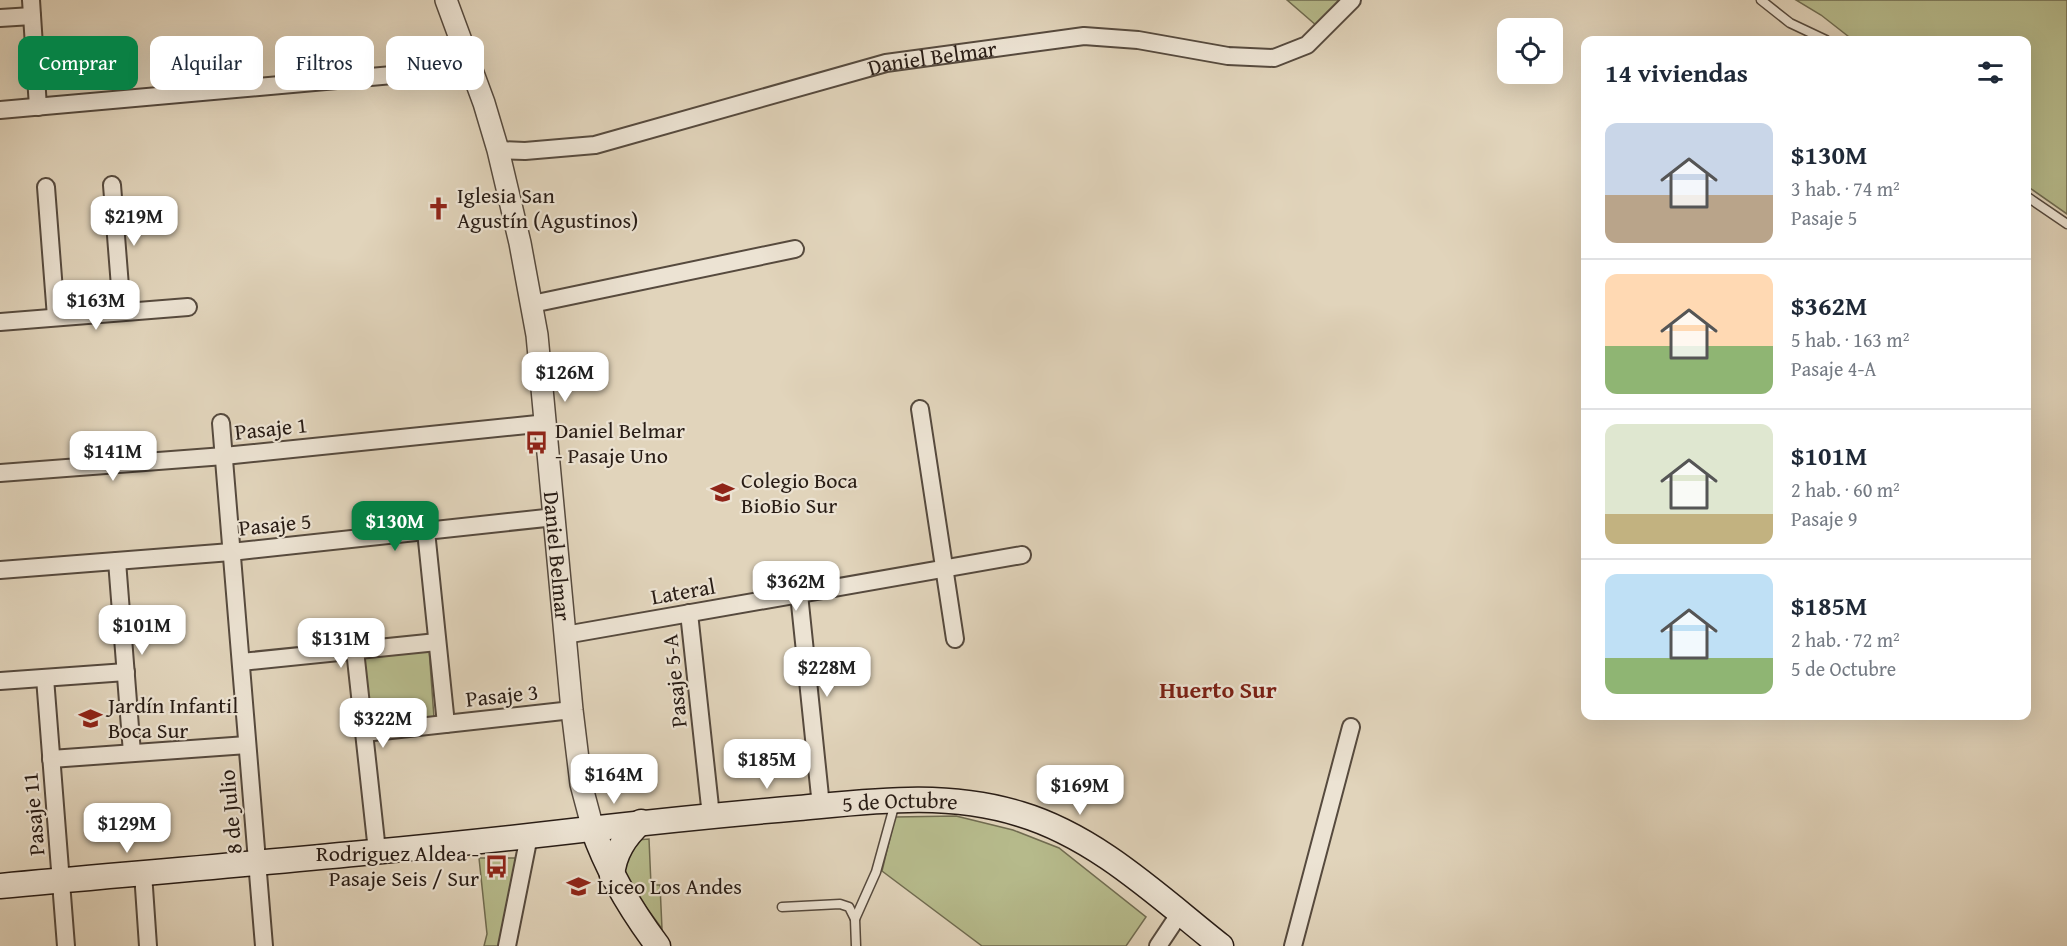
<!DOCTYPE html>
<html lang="es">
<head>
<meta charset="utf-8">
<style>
	:root { --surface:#fff; --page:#f6f6f7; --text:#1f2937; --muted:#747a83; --line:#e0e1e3; --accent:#0b8043 }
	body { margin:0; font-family:"Gentium Book Plus",serif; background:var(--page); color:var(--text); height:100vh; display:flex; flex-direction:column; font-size:22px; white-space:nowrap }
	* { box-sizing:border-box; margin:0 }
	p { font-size:20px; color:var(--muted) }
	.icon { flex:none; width:33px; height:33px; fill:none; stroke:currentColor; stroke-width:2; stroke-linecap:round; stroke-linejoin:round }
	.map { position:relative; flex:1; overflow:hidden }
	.panel { position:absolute; left:1581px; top:36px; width:450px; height:684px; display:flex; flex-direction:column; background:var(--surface); border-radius:12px; box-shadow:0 6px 24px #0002 }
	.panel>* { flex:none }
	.hud { position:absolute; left:18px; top:36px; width:570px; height:54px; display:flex; gap:12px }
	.tools { position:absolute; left:1497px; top:18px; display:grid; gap:12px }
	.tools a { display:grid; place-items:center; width:66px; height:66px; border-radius:12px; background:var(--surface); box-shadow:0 6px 24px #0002; font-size:30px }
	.price { position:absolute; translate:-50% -51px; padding:0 14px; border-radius:12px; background:#fff; color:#222; font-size:20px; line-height:39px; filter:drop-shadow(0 2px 3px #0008) }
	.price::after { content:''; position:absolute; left:50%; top:36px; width:18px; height:14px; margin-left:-9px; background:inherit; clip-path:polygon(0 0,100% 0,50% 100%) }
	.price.active { background:var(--accent); color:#fff }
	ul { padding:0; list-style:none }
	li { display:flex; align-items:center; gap:18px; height:150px; padding:0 24px }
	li+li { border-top:2px solid var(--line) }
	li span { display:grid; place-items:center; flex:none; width:168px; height:120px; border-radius:12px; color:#555 }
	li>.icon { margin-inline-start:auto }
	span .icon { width:72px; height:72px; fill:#fffc; stroke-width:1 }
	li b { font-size:26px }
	h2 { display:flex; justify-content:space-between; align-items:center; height:72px; padding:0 24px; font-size:26px }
	.pill { padding:0 21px; border-radius:12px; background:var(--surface); box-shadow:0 6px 24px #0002; font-size:21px; line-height:54px }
	.pill.active { background:var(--accent); color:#fff }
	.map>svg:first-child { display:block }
</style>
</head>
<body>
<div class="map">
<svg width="2067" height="946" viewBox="0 0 2067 946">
	<rect width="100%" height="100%" fill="#e1d4bb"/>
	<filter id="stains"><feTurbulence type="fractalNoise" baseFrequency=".00333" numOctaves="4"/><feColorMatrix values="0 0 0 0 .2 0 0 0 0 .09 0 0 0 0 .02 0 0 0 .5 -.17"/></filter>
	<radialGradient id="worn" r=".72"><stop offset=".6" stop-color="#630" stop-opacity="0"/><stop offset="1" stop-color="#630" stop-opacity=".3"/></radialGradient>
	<g fill="#b7bc8d" stroke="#706c51" stroke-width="1.5">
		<path d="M1287,0H1339L1317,26Z"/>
		<path d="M1796,0H2067V214L2027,186L2026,40H1853L1821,15Z"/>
		<path d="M429,649L434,718L371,723L363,655Z"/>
		<path d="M956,816L1013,830L1059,848L1146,917L1126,946H982L882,871L895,817Z"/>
		<path d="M649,839L651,885H660L662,929C652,914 620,877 624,860C625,854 632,846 636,840Z"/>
		<path d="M479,858H519L499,946H484L487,934Z"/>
	</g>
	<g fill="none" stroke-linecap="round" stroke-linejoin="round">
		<defs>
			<g id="service">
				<path d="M1761,0L1790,23L1826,40"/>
				<path d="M2026,196L2067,224"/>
				<path d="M782,907L840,904L849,907L855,919"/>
				<path d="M856,946L855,919L876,872L895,803"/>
			</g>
			<g id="minor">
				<path d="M31,0L38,107"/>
				<path d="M0,18L32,16"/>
				<path d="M0,110L471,68"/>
				<path id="s1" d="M498,150L525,151L595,145L886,63L1084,36L1138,40L1228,56L1274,58L1307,45L1352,0"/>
				<path d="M112,185L122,312"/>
				<path d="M46,187L56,317"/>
				<path d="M532,304L795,249"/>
				<path d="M0,322L188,307"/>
				<path d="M920,409L955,639"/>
				<path d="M221,423L264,946"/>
				<path d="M0,473L224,456L547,423"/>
				<path d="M426,531L446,724"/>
				<path d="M117,561L132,753"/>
				<path d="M0,570L231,552L555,517"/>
				<path d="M799,594L821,806"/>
				<path d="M689,613L711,816"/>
				<path d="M565,635L1022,555"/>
				<path d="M355,650L377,851"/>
				<path d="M241,662L437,642"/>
				<path d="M45,678L66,946"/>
				<path d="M0,681L126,672"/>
				<path d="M364,733L572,710"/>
				<path d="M51,759L247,745"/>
				<path d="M143,873L148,946"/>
				<path d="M507,946L529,836"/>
				<path d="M1158,946L1180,913"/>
				<path d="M1293,946L1351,727"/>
			</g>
			<g id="tertiary">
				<path id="s2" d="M446,0L484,103L498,150L520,243L537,335L572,710L581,784L593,829"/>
			</g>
			<g id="secondary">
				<path d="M593,829C608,872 631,910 658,946"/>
				<path d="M612,876C614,853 625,837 641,822"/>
				<path id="s3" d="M0,886C197,868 394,852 590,829C660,821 729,814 799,808C873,801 947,791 1020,814C1097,837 1159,897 1221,946"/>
			</g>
		</defs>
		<use href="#service" stroke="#564a3e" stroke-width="11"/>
		<use href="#minor" stroke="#564a3e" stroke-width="20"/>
		<use href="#tertiary" stroke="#564a3e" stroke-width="24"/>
		<use href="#secondary" stroke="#281c15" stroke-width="27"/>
		<use href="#service" stroke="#ece3d3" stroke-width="8"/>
		<use href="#minor" stroke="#ece3d3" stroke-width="16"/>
		<use href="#tertiary" stroke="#ece3d3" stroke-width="21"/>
		<use href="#secondary" stroke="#ece3d3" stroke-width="24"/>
	</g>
	<defs>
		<symbol id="church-bare" viewBox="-9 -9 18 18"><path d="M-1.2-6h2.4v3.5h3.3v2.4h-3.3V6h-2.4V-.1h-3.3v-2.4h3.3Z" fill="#8f2418" stroke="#ece3d3" stroke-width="2.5" paint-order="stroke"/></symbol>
		<symbol id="bus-bare" viewBox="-9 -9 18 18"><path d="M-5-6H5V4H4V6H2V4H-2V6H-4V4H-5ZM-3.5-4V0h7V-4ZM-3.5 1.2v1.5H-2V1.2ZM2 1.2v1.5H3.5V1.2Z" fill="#8f2418" stroke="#ece3d3" stroke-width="2.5" paint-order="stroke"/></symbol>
		<symbol id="school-bare" viewBox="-9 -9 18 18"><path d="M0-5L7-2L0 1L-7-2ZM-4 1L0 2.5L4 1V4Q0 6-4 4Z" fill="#8f2418" stroke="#ece3d3" stroke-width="2.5" paint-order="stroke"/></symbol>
	</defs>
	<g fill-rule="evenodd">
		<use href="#church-bare" x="422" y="192" width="33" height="33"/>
		<use href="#bus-bare" x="520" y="426" width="33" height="33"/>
		<use href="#school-bare" x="706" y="476" width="33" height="33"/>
		<use href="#school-bare" x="74" y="702" width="33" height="33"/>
		<use href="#bus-bare" x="480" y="850" width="33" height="33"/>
		<use href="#school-bare" x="562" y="870" width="33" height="33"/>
	</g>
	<g text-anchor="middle" stroke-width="4.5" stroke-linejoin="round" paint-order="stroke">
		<g font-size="22" fill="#281c15" stroke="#ece3d3">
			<text dy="8" stroke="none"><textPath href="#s1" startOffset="446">Daniel Belmar</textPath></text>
			<text transform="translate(271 428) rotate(-6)" y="8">Pasaje 1</text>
			<text transform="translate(275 524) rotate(-6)" y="8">Pasaje 5</text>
			<text dy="8" stroke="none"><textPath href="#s2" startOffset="570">Daniel Belmar</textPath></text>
			<text transform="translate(683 591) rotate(-10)" y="8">Lateral</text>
			<text transform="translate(674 681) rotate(-96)" y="8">Pasaje 5-A</text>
			<text transform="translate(502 695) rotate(-6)" y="8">Pasaje 3</text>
			<text dy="8" stroke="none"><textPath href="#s3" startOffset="904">5 de Octubre</textPath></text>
			<text transform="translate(230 812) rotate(-95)" y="8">8 de Julio</text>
			<text transform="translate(33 814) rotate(-95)" y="8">Pasaje 11</text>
		</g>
		<g font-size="22" fill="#281c15" stroke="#ece3d3" text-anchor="start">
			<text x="457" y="203">Iglesia San<tspan x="457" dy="25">Agustín (Agustinos)</tspan></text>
			<text x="555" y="438">Daniel Belmar<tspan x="555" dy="25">- Pasaje Uno</tspan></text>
			<text x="741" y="488">Colegio Boca<tspan x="741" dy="25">BioBio Sur</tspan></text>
			<text x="108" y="713">Jardín Infantil<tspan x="108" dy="25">Boca Sur</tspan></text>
			<text x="479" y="861" text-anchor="end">Rodriguez Aldea -<tspan x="479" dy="25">Pasaje Seis / Sur</tspan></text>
			<text x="597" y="894">Liceo Los Andes</text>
		</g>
		<g font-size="24" font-weight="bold" fill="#7a1f14" stroke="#ece3d3">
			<text x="1218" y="698">Huerto Sur</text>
		</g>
	</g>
	<rect width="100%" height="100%" filter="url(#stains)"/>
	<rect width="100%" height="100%" fill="url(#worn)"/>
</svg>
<div class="tools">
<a><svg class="icon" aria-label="locate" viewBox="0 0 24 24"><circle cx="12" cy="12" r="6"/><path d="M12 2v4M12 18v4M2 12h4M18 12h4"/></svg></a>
</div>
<b class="price" style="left:134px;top:247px">$219M</b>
<b class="price" style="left:96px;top:331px">$163M</b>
<b class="price" style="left:565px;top:403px">$126M</b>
<b class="price" style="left:113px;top:482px">$141M</b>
<b class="price active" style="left:395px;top:552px">$130M</b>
<b class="price" style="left:796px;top:612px">$362M</b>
<b class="price" style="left:142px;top:656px">$101M</b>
<b class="price" style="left:341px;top:669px">$131M</b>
<b class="price" style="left:827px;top:698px">$228M</b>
<b class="price" style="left:383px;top:749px">$322M</b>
<b class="price" style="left:767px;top:790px">$185M</b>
<b class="price" style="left:614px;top:805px">$164M</b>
<b class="price" style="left:1080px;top:816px">$169M</b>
<b class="price" style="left:127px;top:854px">$129M</b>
<div class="hud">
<a class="pill active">Comprar</a>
<a class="pill">Alquilar</a>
<a class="pill">Filtros</a>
<a class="pill">Nuevo</a>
</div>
<section class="panel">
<h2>14 viviendas<svg class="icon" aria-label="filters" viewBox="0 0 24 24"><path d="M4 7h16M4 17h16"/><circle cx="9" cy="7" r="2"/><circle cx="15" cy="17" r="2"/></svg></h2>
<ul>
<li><span style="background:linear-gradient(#c9d6e8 60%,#b9a48a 0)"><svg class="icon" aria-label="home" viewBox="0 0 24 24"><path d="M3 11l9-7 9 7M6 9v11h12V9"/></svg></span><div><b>$130M</b><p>3 hab. · 74 m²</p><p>Pasaje 5</p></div></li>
<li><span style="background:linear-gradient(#ffd9b3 60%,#8fb573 0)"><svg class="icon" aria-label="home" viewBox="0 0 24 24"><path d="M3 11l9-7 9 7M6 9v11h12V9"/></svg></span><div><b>$362M</b><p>5 hab. · 163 m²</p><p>Pasaje 4-A</p></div></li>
<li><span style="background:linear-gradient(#dfe7d0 75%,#c2b280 0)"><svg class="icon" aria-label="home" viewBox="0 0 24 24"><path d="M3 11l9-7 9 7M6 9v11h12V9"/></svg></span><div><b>$101M</b><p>2 hab. · 60 m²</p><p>Pasaje 9</p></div></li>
<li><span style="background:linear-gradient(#bfe0f5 70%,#8fb573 0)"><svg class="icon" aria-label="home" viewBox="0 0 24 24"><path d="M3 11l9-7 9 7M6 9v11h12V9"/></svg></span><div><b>$185M</b><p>2 hab. · 72 m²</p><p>5 de Octubre</p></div></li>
</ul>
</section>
</div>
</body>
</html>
